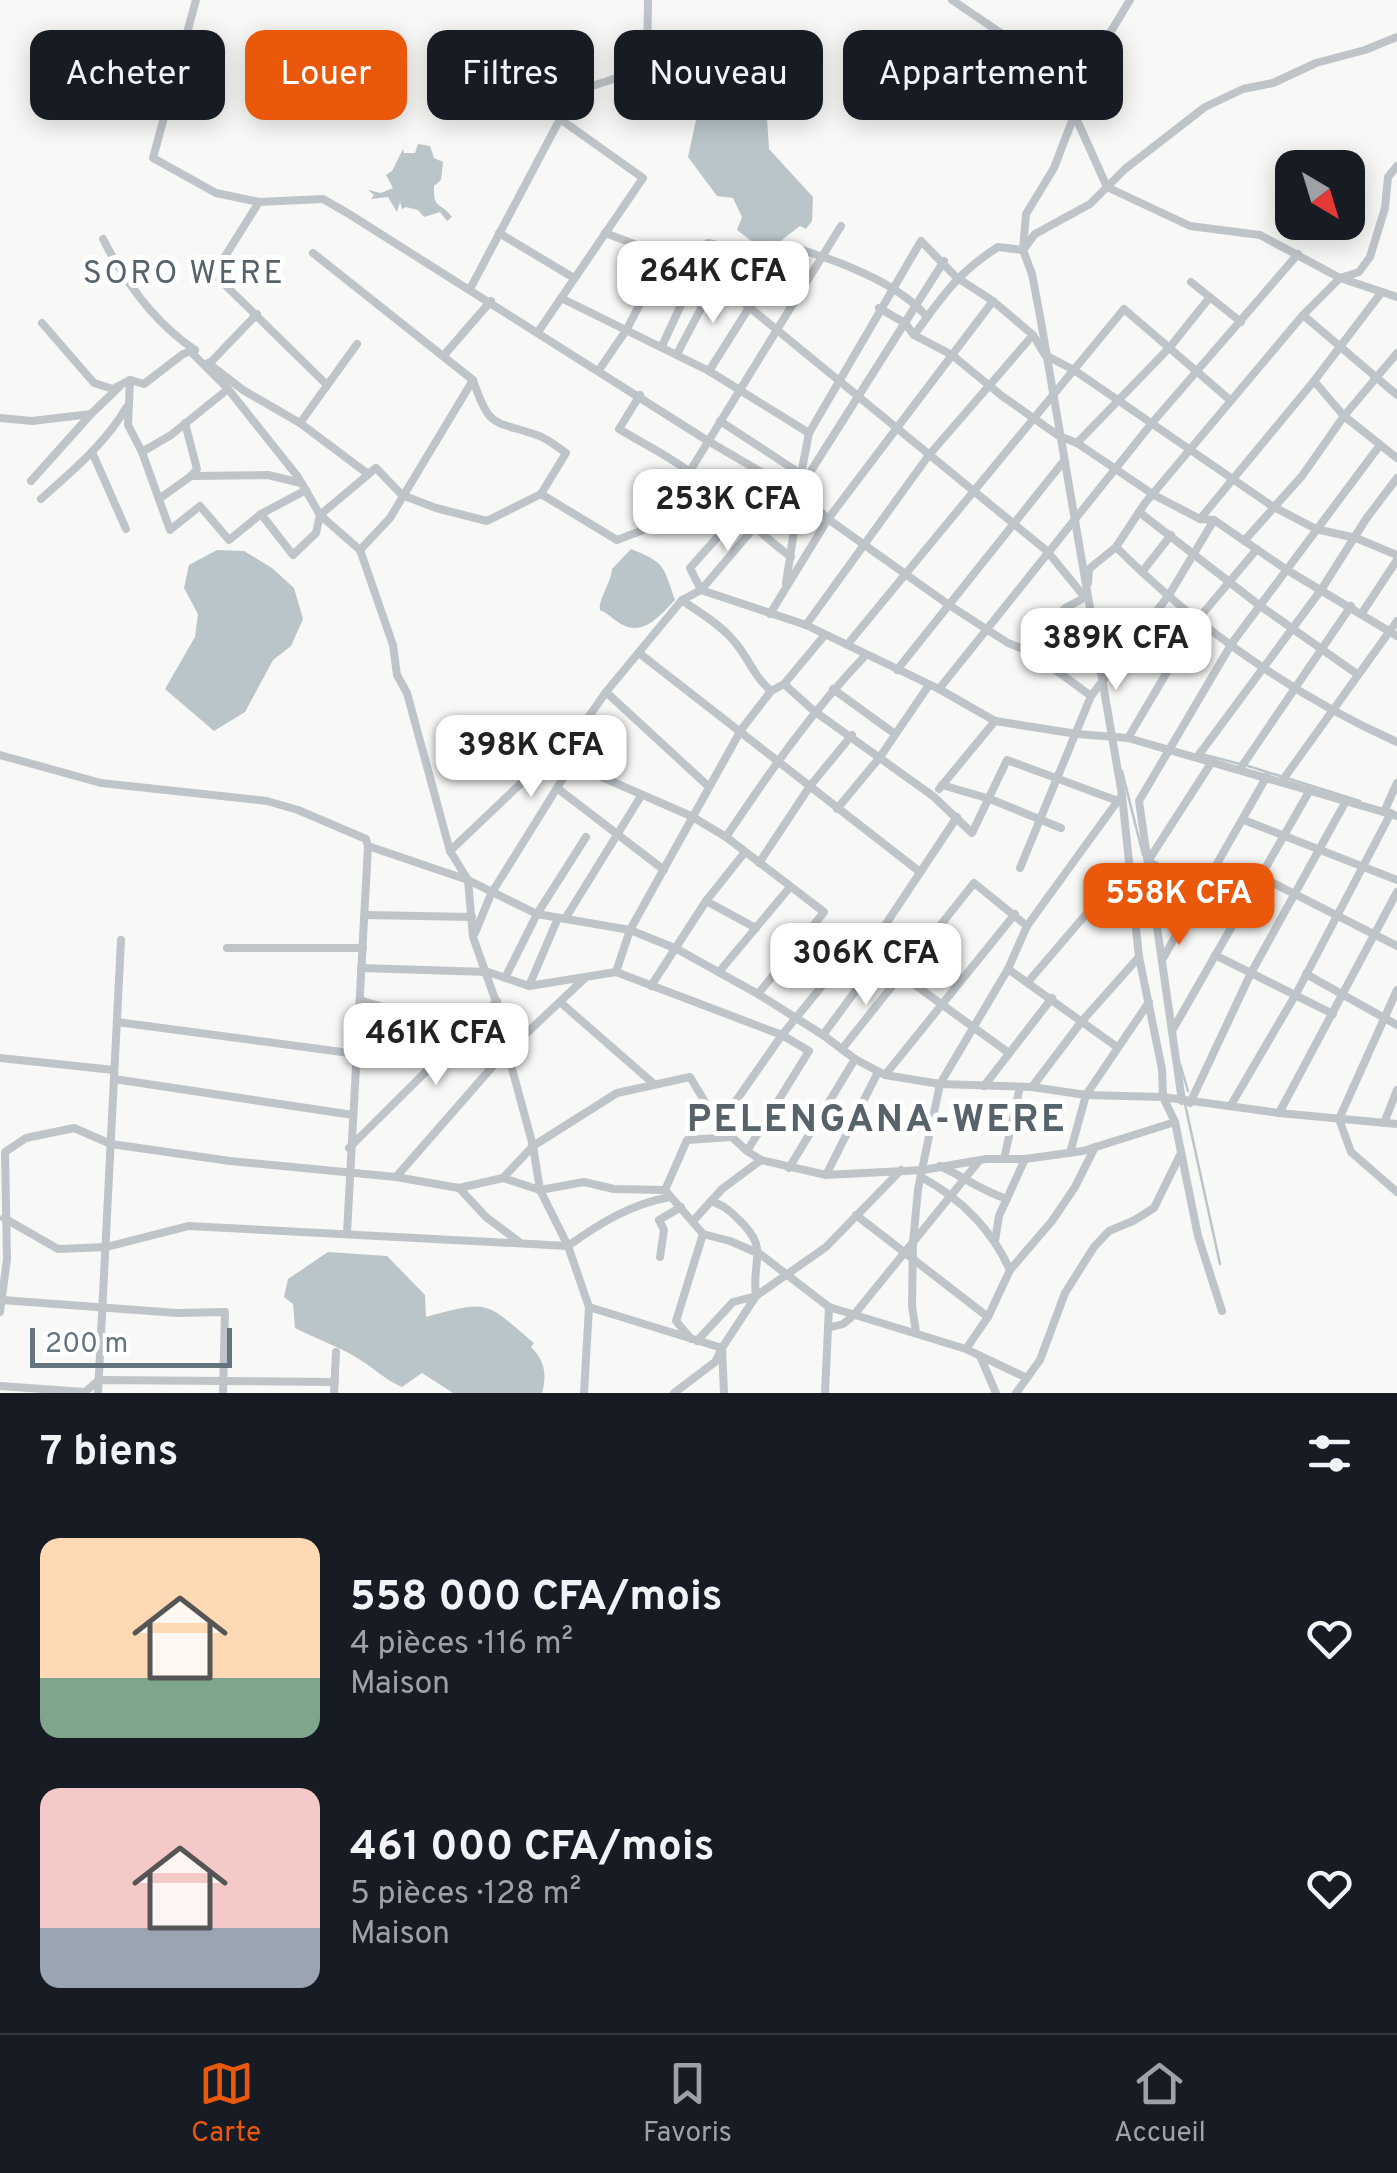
<!DOCTYPE html>
<html lang="fr">
<head>
<meta charset="utf-8">
<style>
	:root { --surface:#171b24; --page:#242831; --text:#f1f3f6; --muted:#9ea1a6; --line:#363941; --accent:#ea580c }
	body { margin:0; font-family:Overpass,sans-serif; background:var(--page); color:var(--text); height:100vh; display:flex; flex-direction:column; font-size:38px; white-space:nowrap }
	* { box-sizing:border-box; margin:0 }
	p { font-size:32px; color:var(--muted) }
	.icon { flex:none; width:55px; height:55px; fill:none; stroke:currentColor; stroke-width:2; stroke-linecap:round; stroke-linejoin:round }
	.map { position:relative; height:1393px; overflow:hidden }
	.drawer { display:flex; flex-direction:column; background:var(--surface); flex:1 }
	.drawer>* { flex:none }
	.hud { position:absolute; left:30px; top:30px; width:1338px; height:90px; display:flex; gap:20px }
	.needle { width:65px; rotate:142deg }
	.controls { position:absolute; left:1275px; top:150px; display:grid; gap:20px }
	.controls a { display:grid; place-items:center; width:90px; height:90px; border-radius:20px; background:var(--surface); box-shadow:0 5px 25px #0003; font-size:50px }
	.scale { position:absolute; left:30px; bottom:25px; width:202px; box-sizing:border-box; padding-left:10px; border:5px solid #647580; border-top:0; font-size:28px; line-height:35px; white-space:nowrap; color:#647580; -webkit-text-stroke:8px #fff; paint-order:stroke }
	.price { position:absolute; translate:-50% -85px; padding:0 22px; border-radius:20px; background:#fff; color:#222; font-size:32px; line-height:65px; filter:drop-shadow(0 2px 5px #0008) }
	.price::after { content:''; position:absolute; left:50%; top:60px; width:30px; height:22px; margin-left:-15px; background:inherit; clip-path:polygon(0 0,100% 0,50% 100%) }
	.price.on { background:var(--accent); color:#fff }
	ul { padding:0; list-style:none }
	li { display:flex; align-items:center; gap:30px; height:250px; padding:0 40px }
	li span { display:grid; place-items:center; flex:none; width:280px; height:200px; border-radius:20px; color:#555 }
	li>.icon { margin-inline-start:auto }
	span .icon { width:120px; height:120px; fill:#fffc; stroke-width:1 }
	li b { font-size:42px }
	h2 { display:flex; justify-content:space-between; align-items:center; height:120px; padding:0 40px; font-size:42px }
	.chip { padding:0 35px; border-radius:20px; background:var(--surface); box-shadow:0 5px 25px #0003; font-size:35px; line-height:90px }
	.chip.on { background:var(--accent); color:#fff }
	.tabs { display:flex; justify-content:space-around; align-items:center; height:140px; border-top:2px solid var(--line); background:var(--surface); font-size:28px; color:var(--muted) }
	.tabs a { display:grid; justify-items:center; gap:5px }
	.tabs .on { color:var(--accent) }
	.map>svg:first-child { display:block }
</style>
</head>
<body>
<div class="map">
<svg width="1397" height="1393" viewBox="0 0 1397 1393">
	<rect width="100%" height="100%" fill="#f8f8f6"/>
	<g fill="#b9c5c9">
		<path d="M732,103L767,118L769,149L813,197L812,221L806,229L800,226L778,243H754L737,230L742,217L733,198L717,196L688,157L696,120Z"/>
		<path d="M418,144L430,146L434,158L443,162L441,180L434,186C433,210 440,201 452,217L447,221L440,212L424,217L418,210L406,207L402,209L400,202L397,212L388,197L371,199L374,195L368,190L381,193L393,188L386,175L392,171L403,149L404,153H415Z"/>
		<path d="M631,549C666,563 663,566 675,600C663,612 647,633 628,627C617,624 610,614 600,610C598,600 611,583 612,569Z"/>
		<path d="M217,550L244,551L272,568L294,588L303,619L291,646L273,660L245,712L214,731L165,689L195,637L198,614L184,588L189,565Z"/>
		<path d="M328,1252L387,1256L425,1295L426,1317C491,1299 485,1302 534,1343L531,1347C545,1360 547,1376 542,1393H453L422,1373L402,1387C383,1379 372,1366 354,1356C335,1345 314,1338 295,1328L293,1304L284,1297L288,1279Z"/>
	</g>
	<g fill="none" stroke-linecap="round" stroke-linejoin="round">
		<g stroke="#b9c5c9" stroke-width="2.5">
			<path d="M1205,755L1240,764"/>
			<path d="M1248,766L1360,801"/>
			<path d="M1122,771L1143,855"/>
			<path d="M1180,1064L1188,1091"/>
			<path d="M1185,1104L1220,1264"/>
		</g>
		<g stroke="#bfc4c8" stroke-width="8">
			<path d="M196,0L153,158L216,193L259,202L323,199L349,214L708,441L806,498L828,519L949,605L1008,643L1031,652L1091,696"/>
			<path d="M952,0L1054,69L1107,187L1190,226L1260,235L1340,278L1397,297"/>
			<path d="M1130,0L1099,51L1054,168L1026,214L1023,250L1032,274L1040,316L1122,795L1139,957L1162,1069L1163,1097L1175,1122L1198,1236L1222,1311"/>
			<path d="M259,202L214,274L326,384"/>
			<path d="M499,233L574,278"/>
			<path d="M605,233L698,268L716,280L1047,551L1083,595"/>
			<path d="M103,239C125,282 155,323 195,350L192,353L228,389L298,477L320,515L360,550L393,645L397,675L407,693L450,851L468,880L473,937L512,1047L507,1050L533,1146L540,1190L568,1246L589,1307L584,1393"/>
			<path d="M708,243L780,260"/>
			<path d="M313,253L473,380C490,430 493,420 537,435C547,438 557,447 566,453L541,494"/>
			<path d="M1191,282L1241,322"/>
			<path d="M470,289L560,119L583,89L647,68L648,0"/>
			<path d="M1381,293L1314,381L1344,416L1397,458"/>
			<path d="M561,298L709,371L809,433"/>
			<path d="M879,308L905,323L914,335L952,355L1002,396L1059,436L1077,443L1154,495L1200,519L1214,520L1287,570L1397,636"/>
			<path d="M1303,315L1397,395"/>
			<path d="M42,323L94,383L113,389L130,380L144,384L183,354L195,350"/>
			<path d="M538,332L643,178L560,119"/>
			<path d="M914,335C942,297 957,273 998,247L1023,250L1035,234L1090,204L1125,169L1205,107L1243,89L1273,83L1316,63L1365,50L1397,37"/>
			<path d="M662,346L698,268"/>
			<path d="M677,354L716,280"/>
			<path d="M444,355L491,301"/>
			<path d="M208,363L243,390L300,423L368,474L376,468L402,495L436,508L487,521L541,494L617,540L651,527L690,471L841,226"/>
			<path d="M209,364L257,314"/>
			<path d="M599,370L627,329L665,255"/>
			<path d="M709,371L788,246C832,258 898,282 927,317"/>
			<path d="M130,380L128,425L142,452L170,530L200,506L229,540L261,514L293,555L316,533L320,515L370,473"/>
			<path d="M640,395L619,429C644,444 671,457 694,475C728,501 757,532 791,557"/>
			<path d="M0,418L32,421L91,414L119,387"/>
			<path d="M720,421L801,474"/>
			<path d="M185,423L197,469L191,476"/>
			<path d="M300,423L357,344"/>
			<path d="M1077,443L1170,347L1210,297"/>
			<path d="M92,452L126,529"/>
			<path d="M142,452L171,435L228,389"/>
			<path d="M31,481L91,414"/>
			<path d="M802,485L944,261"/>
			<path d="M41,499C72,471 105,444 126,408"/>
			<path d="M159,499L191,476L268,475L301,483"/>
			<path d="M1139,512L1259,605L1357,674"/>
			<path d="M261,514L306,490"/>
			<path d="M738,514L690,568L701,590L806,625L939,689L995,721L1077,734L1128,738L1397,816"/>
			<path d="M1200,519L1314,381"/>
			<path d="M753,529L701,590L682,600L606,692L585,722L580,758L572,764L691,816L726,837L824,912L758,994"/>
			<path d="M1244,541L1302,476L1344,416L1397,353"/>
			<path d="M1116,547C1196,627 1294,696 1397,742"/>
			<path d="M360,550L390,518L473,380"/>
			<path d="M1142,572L1171,535"/>
			<path d="M786,583L794,531L806,498L800,488L801,474L809,433L921,241L956,277L993,301L1033,335L1045,355L1074,370L1272,506L1316,529L1356,538L1397,555"/>
			<path d="M1088,583L1089,569L1116,547L1145,503L1303,315L1340,278L1359,272L1370,257L1385,208L1388,177L1397,166"/>
			<path d="M682,600C698,612 720,624 733,640C750,659 751,673 771,691"/>
			<path d="M1362,613L1397,560"/>
			<path d="M770,614L828,519L993,301"/>
			<path d="M806,625L929,455L1033,335"/>
			<path d="M847,645L1124,309L1230,400"/>
			<path d="M1031,652L1065,608L1086,597"/>
			<path d="M639,653L920,872"/>
			<path d="M897,670L1063,462"/>
			<path d="M784,684L814,711L933,796L972,833L1007,760L1118,801"/>
			<path d="M833,689L895,734"/>
			<path d="M939,689L1152,423L1298,254"/>
			<path d="M606,692L708,786"/>
			<path d="M1128,738L1199,618L1257,549"/>
			<path d="M0,755L101,783L267,801L298,810L366,839L368,846L468,880L537,914L630,930L677,949L758,994L823,1035L855,1059L885,1075L940,1084L1032,1087L1086,1095L1163,1097L1279,1113L1397,1124"/>
			<path d="M1198,756L1321,590L1366,519L1397,478"/>
			<path d="M1240,769L1351,606"/>
			<path d="M1282,781L1397,621"/>
			<path d="M942,785L990,799L1061,828"/>
			<path d="M557,788L664,870"/>
			<path d="M939,789L995,721"/>
			<path d="M837,809L880,757L929,685"/>
			<path d="M1384,812L1397,783"/>
			<path d="M1244,820L1397,880"/>
			<path d="M726,837C769,773 811,712 865,656"/>
			<path d="M450,851L584,723"/>
			<path d="M759,863L810,786L852,735"/>
			<path d="M1020,868L1091,696L1169,595L1214,520"/>
			<path d="M1259,876L1397,946"/>
			<path d="M1199,891L1148,861L1213,760"/>
			<path d="M706,901L756,928"/>
			<path d="M365,915L472,917"/>
			<path d="M565,919L641,796"/>
			<path d="M475,933L491,894L572,764"/>
			<path d="M227,948H363"/>
			<path d="M868,951L957,817"/>
			<path d="M1215,955L1333,1014"/>
			<path d="M1162,960L1267,776"/>
			<path d="M361,968L488,972L529,986L616,972L782,1035L809,1051L747,1151"/>
			<path d="M1008,969L1117,1047"/>
			<path d="M616,972L630,930L741,730L771,691L784,684L824,636"/>
			<path d="M719,972L790,887"/>
			<path d="M1306,974L1397,1025"/>
			<path d="M505,978L537,914L586,837"/>
			<path d="M1028,982L1129,864"/>
			<path d="M529,986L558,918"/>
			<path d="M651,986L706,901L745,852"/>
			<path d="M1397,990L1339,1119L1351,1152L1397,1192"/>
			<path d="M360,1000L465,1032"/>
			<path d="M560,1002L654,1084"/>
			<path d="M117,1022L357,1054"/>
			<path d="M1172,1031L1310,790"/>
			<path d="M823,1035L879,959"/>
			<path d="M512,1047L585,978"/>
			<path d="M842,1049L974,883L1027,926"/>
			<path d="M0,1058L114,1070"/>
			<path d="M885,1075L1015,914"/>
			<path d="M114,1079L353,1115"/>
			<path d="M984,1086L1052,998"/>
			<path d="M1032,1087L1082,1021L1139,957"/>
			<path d="M1182,1101L1139,801L1232,643L1380,445"/>
			<path d="M1190,1103L1251,973L1346,801"/>
			<path d="M1231,1105L1296,994L1391,813"/>
			<path d="M1279,1113L1397,892"/>
			<path d="M1384,1123L1397,1090"/>
			<path d="M719,1125L782,1035L857,943L1009,1053"/>
			<path d="M349,1148L497,1001"/>
			<path d="M1070,1153L1086,1095L1149,1002"/>
			<path d="M1004,1159L1020,1087"/>
			<path d="M940,1166C964,1177 982,1191 1007,1199"/>
			<path d="M789,1168L855,1059"/>
			<path d="M826,1175L878,1072"/>
			<path d="M396,1177L507,1050"/>
			<path d="M921,1177C960,1198 991,1228 1010,1270"/>
			<path d="M503,1178L533,1146L617,1093L690,1077L719,1125L747,1151L761,1160L826,1175L923,1170L986,1159H1025L1083,1151L1175,1122"/>
			<path d="M459,1188L486,1217L518,1241"/>
			<path d="M665,1190L687,1140L732,1137"/>
			<path d="M856,1215L988,1317"/>
			<path d="M4,1218L58,1249L106,1247L188,1226L568,1246C600,1223 631,1204 670,1197"/>
			<path d="M694,1220L722,1189L761,1160"/>
			<path d="M347,1233L368,846"/>
			<path d="M995,1241L999,1216L1025,1159"/>
			<path d="M660,1257L664,1230L659,1220L681,1207"/>
			<path d="M2,1300L177,1313L225,1312L223,1393"/>
			<path d="M589,1307L722,1348L715,1362L674,1393"/>
			<path d="M0,1312L7,1259L5,1152L26,1138L74,1128L111,1144L230,1161L396,1177L459,1188L503,1178L540,1190L584,1182L614,1189L665,1190L703,1234L730,1241L760,1254L829,1307L966,1349L1027,1378"/>
			<path d="M828,1328L843,1324L853,1316L979,1161"/>
			<path d="M916,1332L912,1306L913,1243L918,1189L940,1084L1008,969L1027,926L1122,795"/>
			<path d="M691,1339L676,1321L703,1234"/>
			<path d="M697,1341L733,1302L756,1296C751,1258 771,1249 737,1218C728,1209 724,1206 711,1201"/>
			<path d="M966,1349L988,1317L1010,1270L1052,1221L1075,1187L1095,1147"/>
			<path d="M980,1356L996,1393"/>
			<path d="M0,1386L85,1392L99,1380L335,1382"/>
			<path d="M98,1393L121,940"/>
			<path d="M334,1393L336,1352"/>
			<path d="M724,1393L722,1348L756,1296L826,1247L901,1170"/>
			<path d="M825,1393L829,1307"/>
			<path d="M1016,1393L1040,1360L1065,1293L1094,1247L1109,1231L1133,1221L1154,1208L1181,1153"/>
		</g>
	</g>
	<g text-anchor="middle" stroke-width="10" stroke-linejoin="round" paint-order="stroke">
		<g font-size="32" letter-spacing="2.5" fill="#56636b" stroke="#fff">
			<text x="184" y="283">SORO WERE</text>
		</g>
		<g font-size="38" font-weight="bold" letter-spacing="2.5" fill="#56636b" stroke="#fff">
			<text x="877" y="1131">PELENGANA-WERE</text>
		</g>
	</g>
</svg>
<div class="controls">
<a><svg class="needle" viewBox="-14 -14 28 28"><path d="M0-13l5 13h-10z" fill="#e53935"/><path d="M0 13l5-13h-10z" fill="#9ea1a6"/></svg></a>
</div>
<div class="scale">200 m</div>
<b class="price" style="left:713px;top:326px">264K CFA</b>
<b class="price" style="left:728px;top:554px">253K CFA</b>
<b class="price" style="left:1116px;top:693px">389K CFA</b>
<b class="price" style="left:531px;top:800px">398K CFA</b>
<b class="price on" style="left:1179px;top:948px">558K CFA</b>
<b class="price" style="left:866px;top:1008px">306K CFA</b>
<b class="price" style="left:436px;top:1088px">461K CFA</b>
<div class="hud">
<a class="chip">Acheter</a>
<a class="chip on">Louer</a>
<a class="chip">Filtres</a>
<a class="chip">Nouveau</a>
<a class="chip">Appartement</a>
</div>
</div>
<section class="drawer">
<h2>7 biens<svg class="icon" aria-label="filters" viewBox="0 0 24 24"><path d="M4 7h16M4 17h16"/><circle cx="9" cy="7" r="2"/><circle cx="15" cy="17" r="2"/></svg></h2>
<ul>
<li><span style="background:linear-gradient(#ffd9b3 70%,#7fa58c 0)"><svg class="icon" aria-label="home" viewBox="0 0 24 24"><path d="M3 11l9-7 9 7M6 9v11h12V9"/></svg></span><div><b>558 000 CFA/mois</b><p>4 pièces · 116 m²</p><p>Maison</p></div><svg class="icon" aria-label="heart" viewBox="0 0 24 24"><path d="M12 20l-8-8c-3-5 5-10 8-4 3-6 11-1 8 4z"/></svg></li>
<li><span style="background:linear-gradient(#f6c9c9 70%,#9aa5b1 0)"><svg class="icon" aria-label="home" viewBox="0 0 24 24"><path d="M3 11l9-7 9 7M6 9v11h12V9"/></svg></span><div><b>461 000 CFA/mois</b><p>5 pièces · 128 m²</p><p>Maison</p></div><svg class="icon" aria-label="heart" viewBox="0 0 24 24"><path d="M12 20l-8-8c-3-5 5-10 8-4 3-6 11-1 8 4z"/></svg></li>
</ul>
</section>
<nav class="tabs">
<a class="on"><svg class="icon" aria-label="map" viewBox="0 0 24 24"><path d="M3 6l6-2 6 2 6-2v14l-6 2-6-2-6 2zM9 4v14M15 6v14"/></svg>Carte</a>
<a><svg class="icon" aria-label="saved" viewBox="0 0 24 24"><path d="M7 4h10v16l-5-4-5 4z"/></svg>Favoris</a>
<a><svg class="icon" aria-label="home" viewBox="0 0 24 24"><path d="M3 11l9-7 9 7M6 9v11h12V9"/></svg>Accueil</a>
</nav>
</body>
</html>
